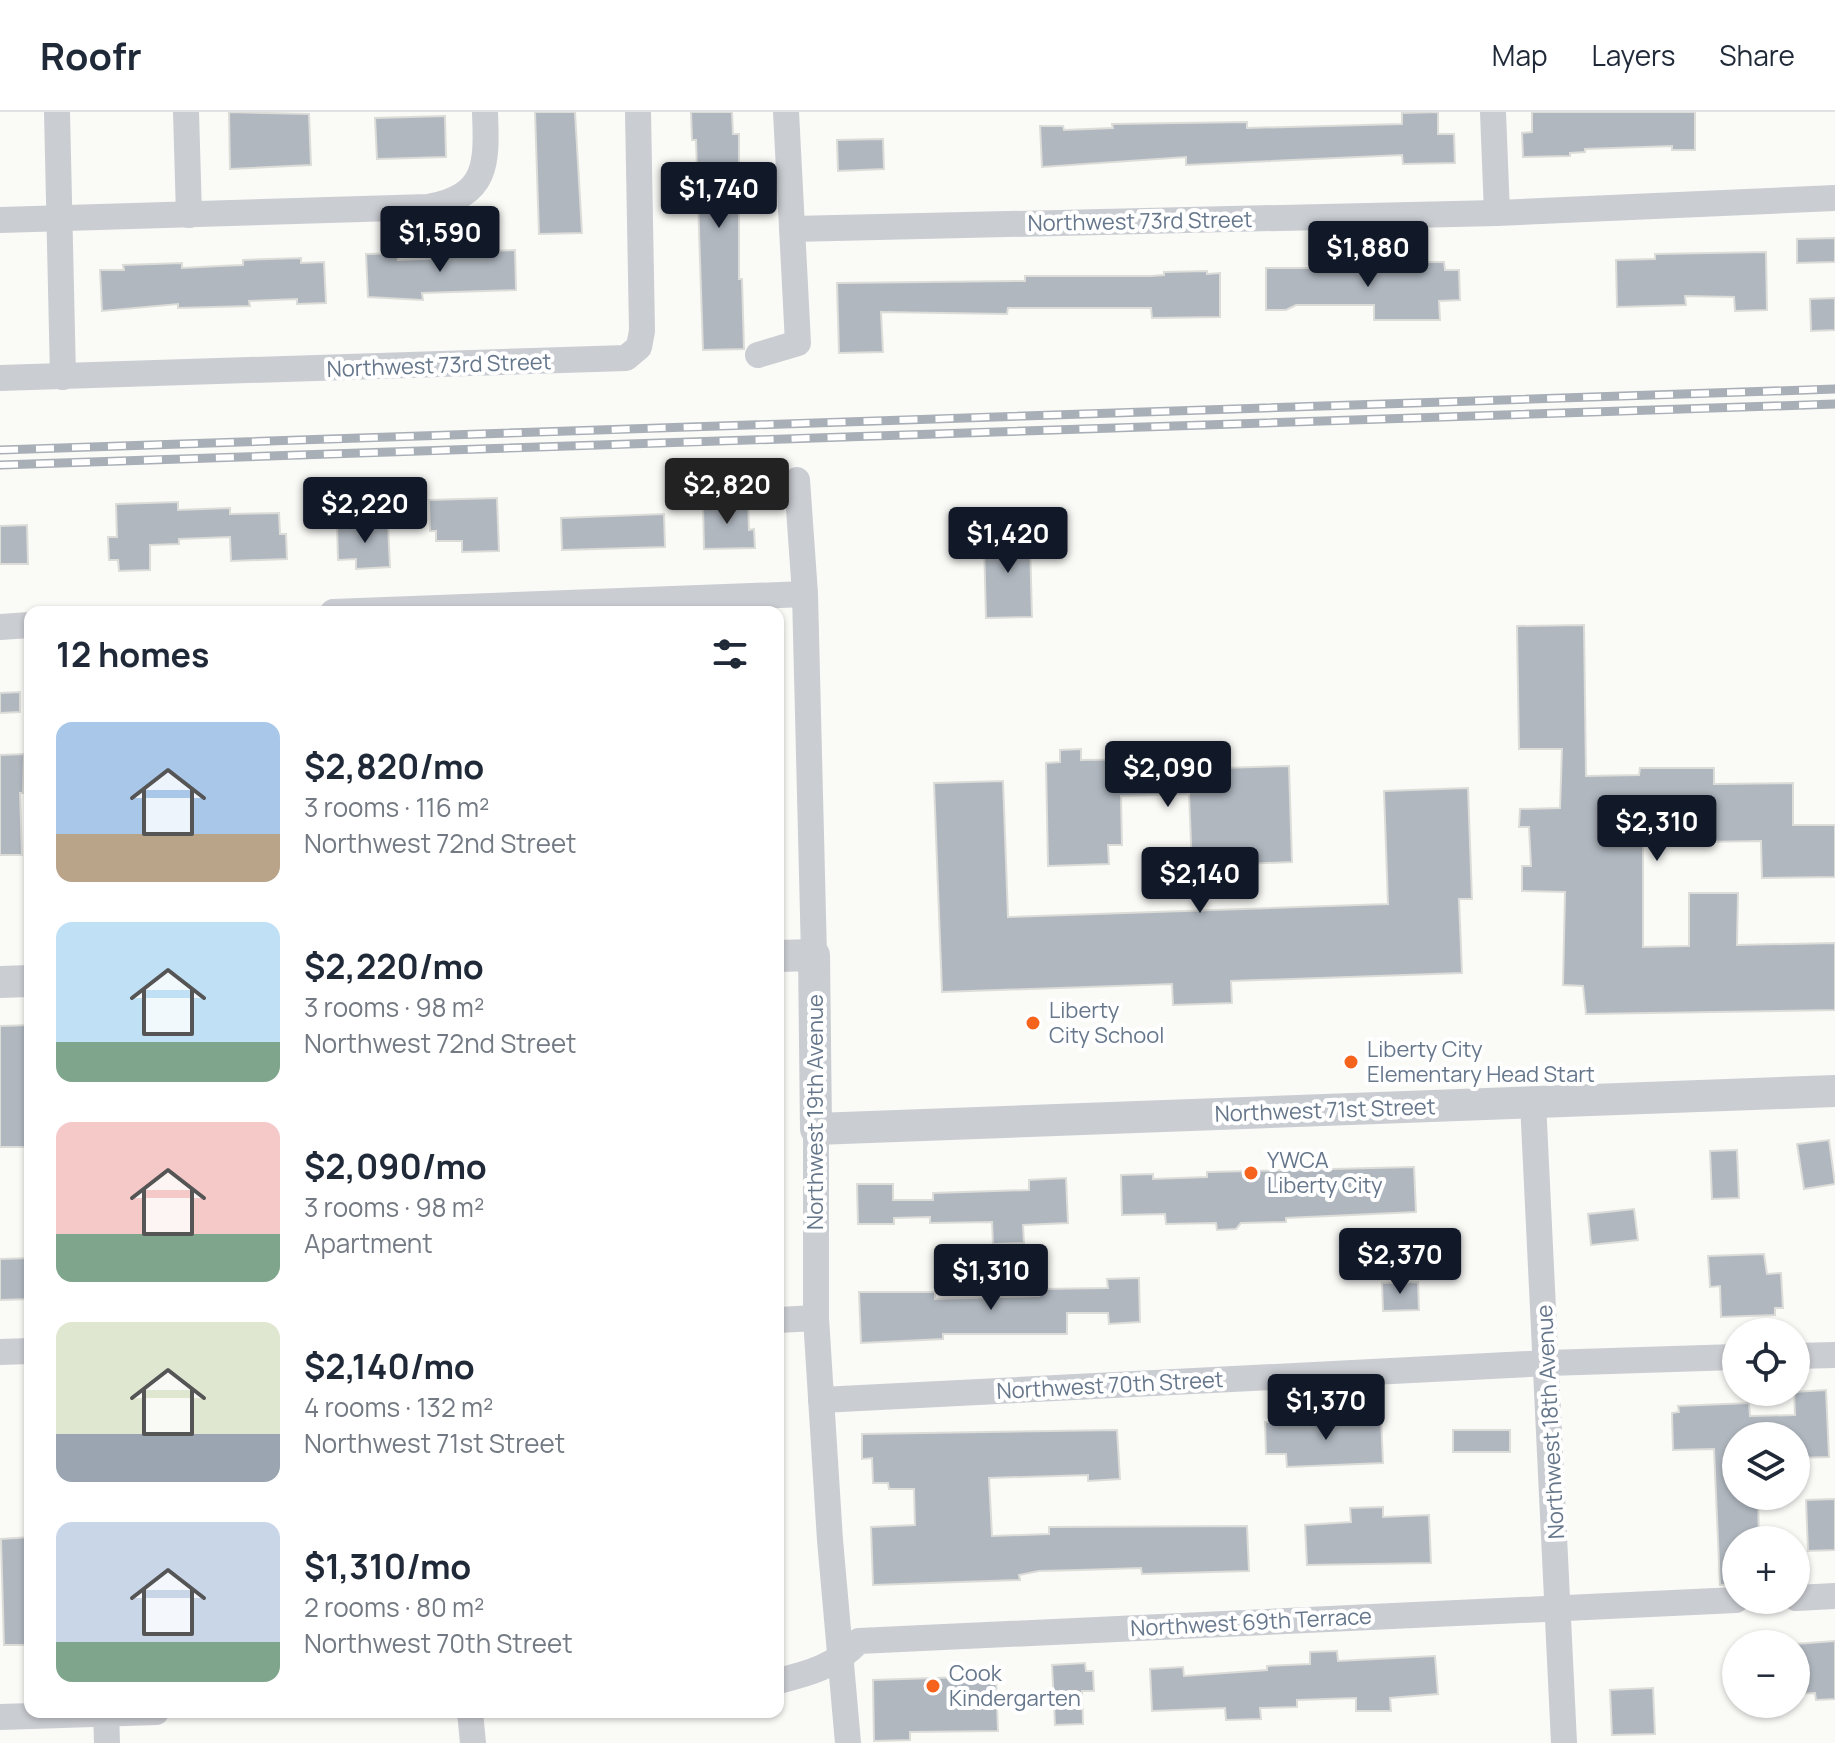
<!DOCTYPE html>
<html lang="en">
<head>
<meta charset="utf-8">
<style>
	:root { --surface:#fff; --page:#f2f2f3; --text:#1f2937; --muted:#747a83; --line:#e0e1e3; --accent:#111827 }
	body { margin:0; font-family:Manrope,sans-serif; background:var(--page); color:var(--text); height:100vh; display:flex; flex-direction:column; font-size:30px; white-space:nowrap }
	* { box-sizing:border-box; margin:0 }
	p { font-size:26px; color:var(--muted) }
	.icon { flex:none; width:44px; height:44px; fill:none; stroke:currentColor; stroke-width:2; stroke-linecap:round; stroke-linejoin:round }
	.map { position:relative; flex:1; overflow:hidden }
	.sheet { position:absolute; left:24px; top:494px; width:760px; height:1112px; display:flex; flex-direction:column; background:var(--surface); border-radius:16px; box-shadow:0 2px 6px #0004 }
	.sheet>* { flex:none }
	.buttons { position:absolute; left:1722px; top:1206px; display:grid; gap:16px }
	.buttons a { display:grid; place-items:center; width:88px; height:88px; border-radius:50%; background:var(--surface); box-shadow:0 2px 6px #0004; font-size:40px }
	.price { position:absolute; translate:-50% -68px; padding:0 18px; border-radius:8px; background:var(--accent); color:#fff; font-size:26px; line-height:52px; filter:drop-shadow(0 2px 4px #0008) }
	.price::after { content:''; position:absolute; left:50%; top:48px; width:24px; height:18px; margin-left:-12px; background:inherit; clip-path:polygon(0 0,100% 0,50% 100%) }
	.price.active { background:#222; color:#fff }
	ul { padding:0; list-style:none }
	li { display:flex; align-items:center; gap:24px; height:200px; padding:0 32px }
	li span { display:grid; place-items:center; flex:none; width:224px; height:160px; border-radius:16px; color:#555 }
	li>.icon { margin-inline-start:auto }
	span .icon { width:96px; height:96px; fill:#fffc; stroke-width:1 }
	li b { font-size:34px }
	h2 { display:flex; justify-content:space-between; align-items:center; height:96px; padding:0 32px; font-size:34px }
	header { display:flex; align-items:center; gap:48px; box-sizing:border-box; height:112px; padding:0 40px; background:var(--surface); border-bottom:2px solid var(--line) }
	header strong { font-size:38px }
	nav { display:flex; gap:44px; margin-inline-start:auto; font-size:28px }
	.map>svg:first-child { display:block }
</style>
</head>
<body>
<header>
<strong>Roofr</strong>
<nav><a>Map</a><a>Layers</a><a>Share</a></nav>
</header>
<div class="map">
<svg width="1835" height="1631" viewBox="0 0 1835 1631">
	<rect width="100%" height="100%" fill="#fafaf7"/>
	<g fill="#b0b7bf" stroke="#dcdcd9" stroke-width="2">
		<path d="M229,0L309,2L311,53L230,57Z"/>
		<path d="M535,0H575L582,121L539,122Z"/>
		<path d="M691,0H732L733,22H739V167H742L744,237L703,238L696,28H692Z"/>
		<path d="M1438,0V22H1454L1455,51L1403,52L1402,43L1186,53V45L1042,55L1040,14H1063L1064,18L1113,16L1112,12L1247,10V16L1402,12V1Z"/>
		<path d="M1532,0H1695V38H1672V34L1585,37V40L1570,41V44L1523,45L1522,21L1532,20Z"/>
		<path d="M445,4L446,45L377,47L375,6Z"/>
		<path d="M883,27L884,57L838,59L837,28Z"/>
		<path d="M1835,126V150L1797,151V127Z"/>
		<path d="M515,138L516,178L422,181L423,188L368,185L366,142L398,141V148L445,146V140Z"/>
		<path d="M1766,140L1767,198L1735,199L1734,185L1685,184L1686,193L1617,195L1616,148L1655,147V142Z"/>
		<path d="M301,146V151L324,150L326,191L297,192V187L249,189L250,194L178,196V192L102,199L100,158H124L123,153L182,151V156L219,154L243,153V148Z"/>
		<path d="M1383,150H1444L1445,158H1459L1460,188L1439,189L1440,208H1374V193H1296L1286,198H1266V156H1383Z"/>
		<path d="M1207,159V162L1220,161V205L1152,206L1151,196H1008L1007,202L881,200L883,240L839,241L837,171L1025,169V164H1151L1164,163V160Z"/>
		<path d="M1835,186V218L1811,219L1810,187Z"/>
		<path d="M497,386L499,439L462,440V429H436V419H430L429,388Z"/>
		<path d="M178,390V398L230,396V402L279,401L280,422H286L287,447L231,449L230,425L179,427V432L150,433V458L119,459L118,448H109L108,425H117L116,392Z"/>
		<path d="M748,390L749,418L754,417L755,436L704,437L703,392Z"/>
		<path d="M664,402L665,435L562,438L561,406Z"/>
		<path d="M388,412L390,455L356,457V447L338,448L337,414Z"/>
		<path d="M27,413L28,452H0V414Z"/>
		<path d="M1020,414L1021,430H1030L1032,505L986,506L984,431H993V415Z"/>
		<path d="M1584,513L1586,664L1639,663L1640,656H1714V672L1793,671V713H1835V765L1762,766L1761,729L1643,731V835L1689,834V781H1738L1737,833L1835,831V898L1586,902L1583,874L1563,873L1565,780L1522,779V754H1531L1529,715H1519L1520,697L1560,696L1562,637H1519L1517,514Z"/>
		<path d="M20,580V600L0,601V581Z"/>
		<path d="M1081,637V648L1155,647L1156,658L1289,654L1292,750L1192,754L1189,682L1121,684L1122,733H1108L1109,752L1048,754L1046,651L1060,650V638Z"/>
		<path d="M24,642L23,681H20L22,743H0V643Z"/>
		<path d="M1003,669L1008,805L1388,792L1384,679L1468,676L1472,787H1459L1462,861L1231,869L1232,891L1173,893L1172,872L942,880L934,671Z"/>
		<path d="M30,913V1035H0V914Z"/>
		<path d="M1829,1028L1835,1072L1804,1077L1797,1032Z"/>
		<path d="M1737,1038L1739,1086L1712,1087L1710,1039Z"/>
		<path d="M1414,1055L1416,1100L1286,1106V1110L1241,1111L1236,1117L1217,1118L1216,1111L1166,1112L1165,1102L1122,1103L1121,1063L1153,1062V1067L1207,1065V1060Z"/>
		<path d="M1066,1066L1068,1111L1023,1113L1024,1131L993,1132L992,1110L930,1111V1105L894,1106V1112H858L857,1072H893V1088H933V1081L1029,1078V1068Z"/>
		<path d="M1634,1097L1638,1128L1591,1133L1588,1102Z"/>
		<path d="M1764,1142L1767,1162L1781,1161L1783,1196H1775V1203L1721,1205L1720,1174L1710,1175L1708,1144Z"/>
		<path d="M30,1146V1187L0,1188V1147Z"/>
		<path d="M1139,1166L1140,1210L1109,1212L1108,1201H1067V1222H943V1227L861,1231L859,1180H935V1187L1039,1184V1177L1108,1176L1107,1167Z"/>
		<path d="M1418,1170L1419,1198L1383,1199L1382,1171Z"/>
		<path d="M1826,1278L1829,1345L1797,1346L1796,1324H1736V1384H1758L1759,1428H1736V1472L1720,1473L1714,1337L1673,1338L1672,1301L1679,1300L1678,1294L1749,1291L1750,1304L1795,1303L1794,1280Z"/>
		<path d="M1381,1307L1383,1351L1287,1355L1286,1342H1266L1265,1310Z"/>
		<path d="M1117,1318L1120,1367L1088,1369V1363L989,1366L992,1424L1049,1422V1415L1247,1414L1249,1459L1142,1462L1141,1456L1079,1458L1039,1459L1019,1463L1020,1468L873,1473L871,1415L915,1413L914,1377H889L888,1371H873L872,1346L862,1347V1322Z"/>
		<rect x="1453" y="1318" width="57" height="22"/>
		<path d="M1835,1387V1438L1808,1439L1806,1388Z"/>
		<path d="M1383,1395V1405L1429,1403L1431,1451L1307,1453L1305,1413L1351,1410L1350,1396Z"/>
		<path d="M30,1425V1533H4L1,1427Z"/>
		<path d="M1835,1529V1587L1816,1588L1815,1581L1796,1582V1532Z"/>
		<path d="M1337,1539L1338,1549L1435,1544L1438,1582L1390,1586L1391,1599H1356V1586L1297,1588V1595L1260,1596L1261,1607L1226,1608L1225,1596L1152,1599L1150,1557L1183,1555L1184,1564L1267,1558V1554L1310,1552V1540Z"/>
		<path d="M1085,1551L1086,1559H1093L1094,1579H1082L1083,1612L1055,1613L1052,1553Z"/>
		<path d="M996,1564L998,1619L910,1620V1628L874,1629L873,1568Z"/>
		<path d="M1653,1576L1655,1622L1612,1623L1610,1578Z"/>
	</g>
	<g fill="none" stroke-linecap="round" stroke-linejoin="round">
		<g stroke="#cacdd2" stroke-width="26">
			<path d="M57,0L63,265"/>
			<path d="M186,0L189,103"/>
			<path d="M1493,0L1497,101"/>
			<path d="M0,108L428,95C488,84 487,52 485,0"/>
			<path d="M792,117L1497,101L1835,86"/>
			<path d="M758,243L798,231L786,0"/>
			<path d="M0,266L626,246L639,235L642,219L638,0"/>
			<path d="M797,368L805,482L814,843"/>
			<path d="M333,500L805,482"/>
			<path d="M0,515L30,513"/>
			<path d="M1533,990L1564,1631"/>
			<path d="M816,1017V1206L830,1428L848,1631"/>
			<path d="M778,1208L816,1206"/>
			<path d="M0,1240L30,1239"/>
			<path d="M1796,1244L1835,1243"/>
			<path d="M821,1288L1548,1251L1736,1245"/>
			<path d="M1796,1486L1835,1484"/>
			<path d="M778,1569C811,1561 835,1554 859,1529L1736,1488"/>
			<path d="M106,1600L107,1631"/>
			<path d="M470,1600L473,1631"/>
			<path d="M0,1605L156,1600"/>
		</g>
		<g stroke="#cacdd2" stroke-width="32">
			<path d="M778,844L814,843L816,1017L1835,979"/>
			<path d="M0,870L30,869"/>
		</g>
		<defs>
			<g id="rail">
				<path d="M0,338L1835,277"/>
				<path d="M0,353L1835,292"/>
			</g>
		</defs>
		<use href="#rail" stroke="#a9afb6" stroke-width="9"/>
		<use href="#rail" stroke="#fff" stroke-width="6" stroke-dasharray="18" stroke-linecap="butt"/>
	</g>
	<g fill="#f5631c" stroke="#fff" stroke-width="3">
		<circle cx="1033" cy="911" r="8"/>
		<circle cx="1351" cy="950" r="8"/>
		<circle cx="1251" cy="1061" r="8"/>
		<circle cx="933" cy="1574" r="8"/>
	</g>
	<g text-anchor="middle" stroke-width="8" stroke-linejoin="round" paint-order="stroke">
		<g font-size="22" fill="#66778c" stroke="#fff">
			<text transform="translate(1140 109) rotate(-1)" y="8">Northwest 73rd Street</text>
			<text transform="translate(439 253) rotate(-2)" y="8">Northwest 73rd Street</text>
			<text transform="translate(1325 998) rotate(-2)" y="8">Northwest 71st Street</text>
			<text transform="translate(815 1000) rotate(-90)" y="8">Northwest 19th Avenue</text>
			<text transform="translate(1110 1273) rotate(-3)" y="8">Northwest 70th Street</text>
			<text transform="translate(1550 1310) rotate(-93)" y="8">Northwest 18th Avenue</text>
			<text transform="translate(1251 1510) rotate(-3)" y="8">Northwest 69th Terrace</text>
		</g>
		<g font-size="22" fill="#66778c" stroke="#fff" text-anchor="start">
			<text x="1049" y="906">Liberty<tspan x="1049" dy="25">City School</tspan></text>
			<text x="1367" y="945">Liberty City<tspan x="1367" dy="25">Elementary Head Start</tspan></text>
			<text x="1267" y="1056">YWCA<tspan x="1267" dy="25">Liberty City</tspan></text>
			<text x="949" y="1569">Cook<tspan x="949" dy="25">Kindergarten</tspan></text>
		</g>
	</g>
</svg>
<div class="buttons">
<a><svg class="icon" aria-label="locate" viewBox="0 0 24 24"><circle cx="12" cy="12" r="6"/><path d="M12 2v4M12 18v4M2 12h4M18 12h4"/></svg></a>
<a><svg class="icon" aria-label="layers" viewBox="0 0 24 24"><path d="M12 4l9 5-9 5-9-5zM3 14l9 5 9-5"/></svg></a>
<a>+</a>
<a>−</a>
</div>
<b class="price" style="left:719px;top:118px">$1,740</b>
<b class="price" style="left:440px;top:162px">$1,590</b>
<b class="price" style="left:1368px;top:177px">$1,880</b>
<b class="price active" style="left:727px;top:414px">$2,820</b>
<b class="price" style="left:365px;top:433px">$2,220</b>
<b class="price" style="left:1008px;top:463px">$1,420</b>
<b class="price" style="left:1168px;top:697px">$2,090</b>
<b class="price" style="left:1657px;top:751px">$2,310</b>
<b class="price" style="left:1200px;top:803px">$2,140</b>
<b class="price" style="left:1400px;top:1184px">$2,370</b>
<b class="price" style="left:991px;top:1200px">$1,310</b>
<b class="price" style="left:1326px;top:1330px">$1,370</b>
<section class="sheet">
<h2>12 homes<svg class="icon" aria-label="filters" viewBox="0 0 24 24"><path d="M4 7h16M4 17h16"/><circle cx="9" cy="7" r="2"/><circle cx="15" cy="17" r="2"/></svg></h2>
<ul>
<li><span style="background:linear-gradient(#a9c7e8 70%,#b9a48a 0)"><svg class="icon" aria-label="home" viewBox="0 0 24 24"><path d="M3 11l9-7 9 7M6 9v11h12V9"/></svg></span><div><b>$2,820/mo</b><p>3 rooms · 116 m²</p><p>Northwest 72nd Street</p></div></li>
<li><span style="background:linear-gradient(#bfe0f5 75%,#7fa58c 0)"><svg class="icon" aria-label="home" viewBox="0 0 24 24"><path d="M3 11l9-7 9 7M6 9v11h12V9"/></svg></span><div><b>$2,220/mo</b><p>3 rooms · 98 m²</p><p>Northwest 72nd Street</p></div></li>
<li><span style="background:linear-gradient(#f6c9c9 70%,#7fa58c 0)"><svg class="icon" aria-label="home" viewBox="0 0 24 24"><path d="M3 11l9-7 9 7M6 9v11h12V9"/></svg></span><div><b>$2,090/mo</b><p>3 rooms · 98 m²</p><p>Apartment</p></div></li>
<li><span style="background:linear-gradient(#dfe7d0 70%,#9aa5b1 0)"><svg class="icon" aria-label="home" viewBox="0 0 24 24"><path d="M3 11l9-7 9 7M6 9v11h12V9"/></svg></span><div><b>$2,140/mo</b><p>4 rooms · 132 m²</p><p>Northwest 71st Street</p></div></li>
<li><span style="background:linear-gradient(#c9d6e8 75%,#7fa58c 0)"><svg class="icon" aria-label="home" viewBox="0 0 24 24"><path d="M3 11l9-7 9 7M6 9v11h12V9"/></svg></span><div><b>$1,310/mo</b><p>2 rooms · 80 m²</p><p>Northwest 70th Street</p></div></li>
</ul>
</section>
</div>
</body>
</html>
